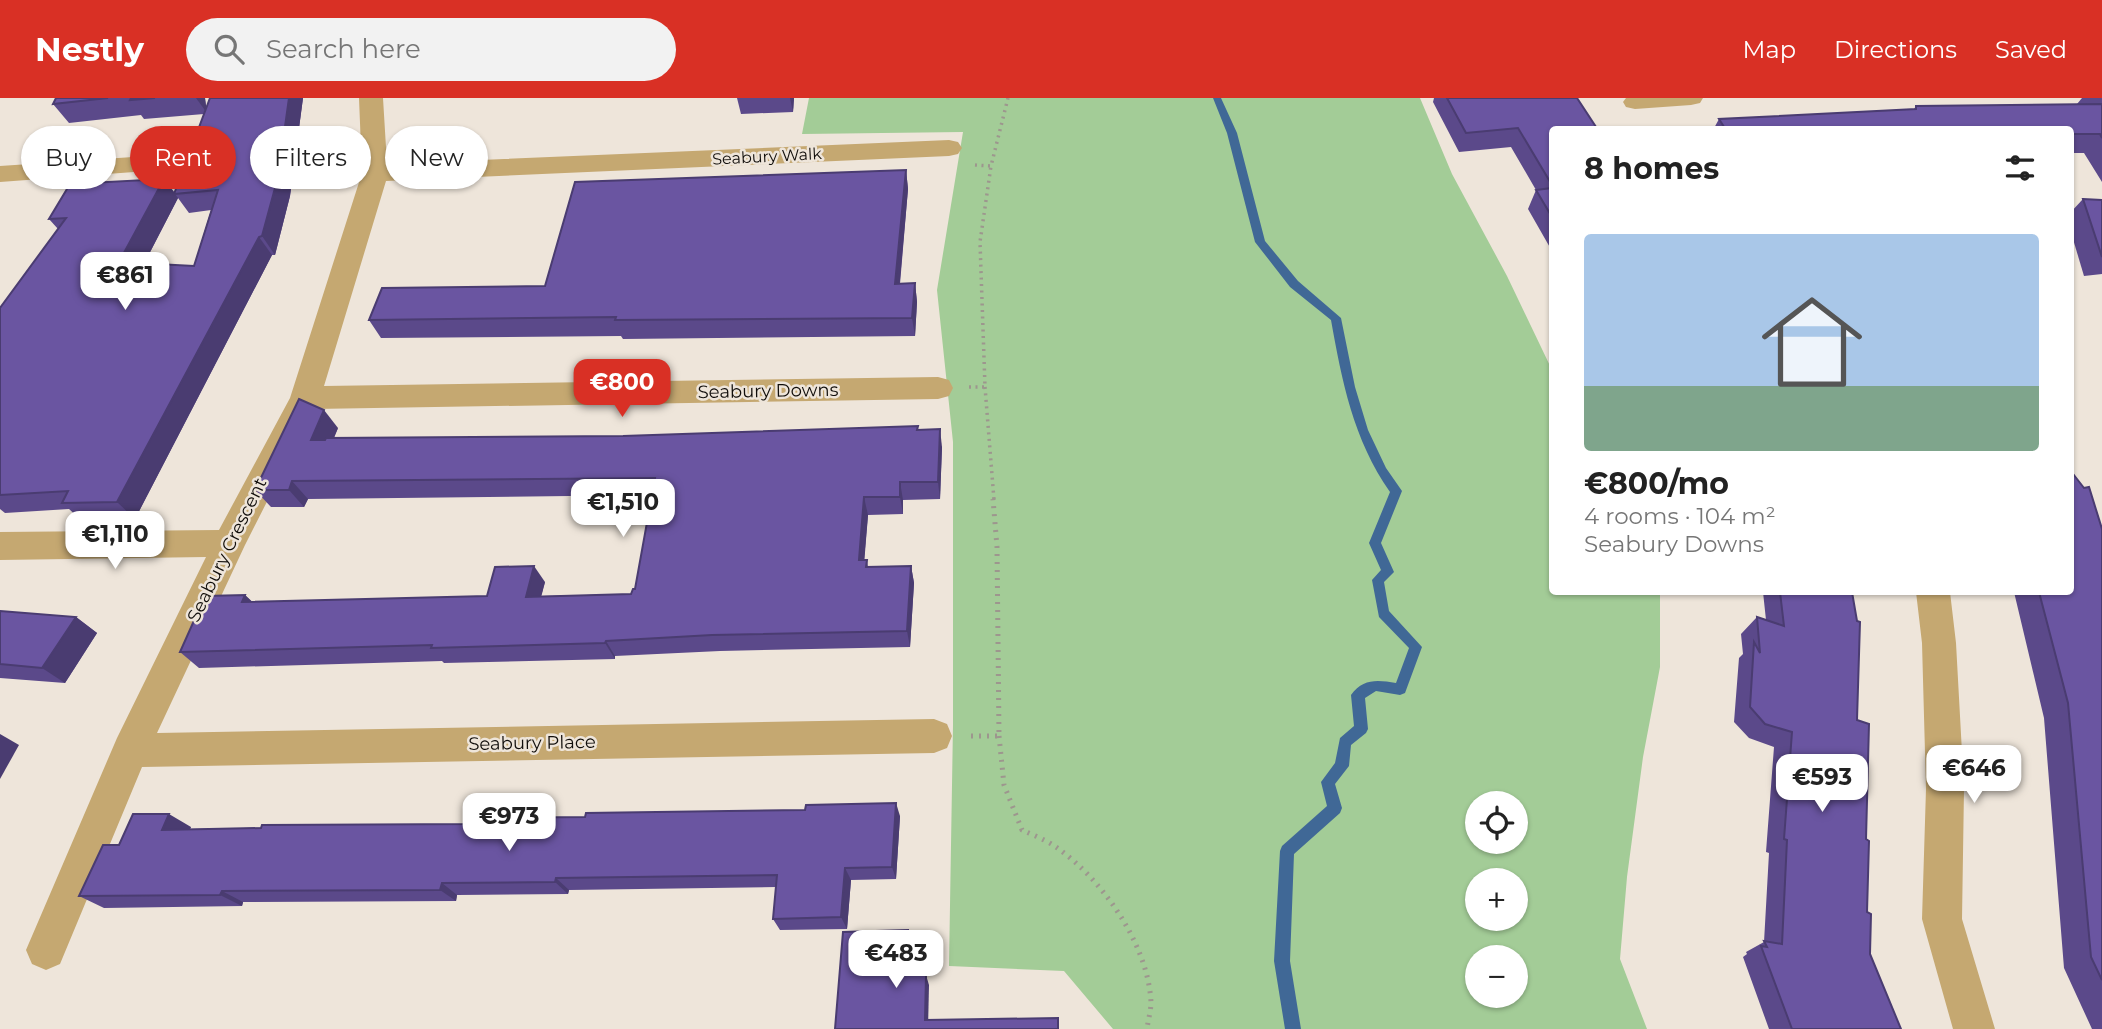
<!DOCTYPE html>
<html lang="en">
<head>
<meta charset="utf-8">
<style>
	:root { --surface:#fff; --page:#f2f2f2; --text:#222; --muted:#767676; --accent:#d93025 }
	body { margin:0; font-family:Montserrat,sans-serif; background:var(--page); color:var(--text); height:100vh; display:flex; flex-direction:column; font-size:26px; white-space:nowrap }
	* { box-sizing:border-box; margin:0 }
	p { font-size:23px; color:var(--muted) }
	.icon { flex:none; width:38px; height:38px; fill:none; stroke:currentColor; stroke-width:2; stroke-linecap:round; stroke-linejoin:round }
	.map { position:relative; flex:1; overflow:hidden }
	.panel { position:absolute; left:1549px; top:28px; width:525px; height:469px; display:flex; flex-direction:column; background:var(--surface); border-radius:7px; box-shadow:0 2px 5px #0004 }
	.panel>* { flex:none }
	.hud { position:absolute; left:21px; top:28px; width:665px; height:63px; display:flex; gap:14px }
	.tools { position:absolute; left:1465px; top:693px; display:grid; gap:14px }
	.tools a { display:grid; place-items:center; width:63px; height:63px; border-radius:50%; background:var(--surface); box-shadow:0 2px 5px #0004; font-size:35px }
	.price { position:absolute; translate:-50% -60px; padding:0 16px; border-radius:14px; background:#fff; color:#222; font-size:23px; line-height:46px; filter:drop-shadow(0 2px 4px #0008) }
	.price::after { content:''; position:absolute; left:50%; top:42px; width:21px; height:16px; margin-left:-10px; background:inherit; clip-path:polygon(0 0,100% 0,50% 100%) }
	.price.current { background:var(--accent); color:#fff }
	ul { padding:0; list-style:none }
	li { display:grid; align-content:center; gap:14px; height:371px; padding:0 35px }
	li span { display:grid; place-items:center; height:217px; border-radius:7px; color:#555 }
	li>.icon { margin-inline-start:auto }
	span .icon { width:126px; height:126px; fill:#fffc; stroke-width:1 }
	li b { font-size:30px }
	h2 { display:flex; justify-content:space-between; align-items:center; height:84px; padding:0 35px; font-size:30px }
	.tag { padding:0 24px; border-radius:32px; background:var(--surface); box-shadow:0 2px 5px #0004; font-size:24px; line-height:63px }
	.tag.current { background:var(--accent); color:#fff }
	header { display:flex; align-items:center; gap:42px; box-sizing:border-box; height:98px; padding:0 35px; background:var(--accent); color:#fff }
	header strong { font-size:33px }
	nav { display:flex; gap:38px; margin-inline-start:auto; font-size:24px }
	.search { width:490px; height:63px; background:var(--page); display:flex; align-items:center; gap:18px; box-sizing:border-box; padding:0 24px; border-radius:38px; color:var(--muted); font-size:26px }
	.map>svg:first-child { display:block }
</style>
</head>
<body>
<header>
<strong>Nestly</strong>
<div class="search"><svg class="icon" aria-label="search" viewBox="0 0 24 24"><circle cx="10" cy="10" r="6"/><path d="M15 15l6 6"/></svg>Search here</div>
<nav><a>Map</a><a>Directions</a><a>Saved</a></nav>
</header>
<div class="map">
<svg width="2102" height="931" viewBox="0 0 2102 931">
	<rect width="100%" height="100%" fill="#eee5da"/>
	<path fill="#a3cc97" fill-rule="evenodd" d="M809,0H1420L1452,76L1507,178L1552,272V494H1660V569L1643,659L1627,779L1620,861L1647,931H1113L1064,873L949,868L953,627V344L937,192L963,34L802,36ZM1477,705H1516V744H1477ZM1477,782H1516V821H1477ZM1477,859H1516V898H1477Z"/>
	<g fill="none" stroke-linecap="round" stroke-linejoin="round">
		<path fill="#406896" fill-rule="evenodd" d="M1213,0H1221L1237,35L1265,143L1298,183L1341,220L1355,289L1368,332L1386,370L1402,393L1381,445L1394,474L1384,484L1389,513L1422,549L1405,595L1400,597L1376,593L1365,600L1368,631L1366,635L1351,647L1349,668L1335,686L1342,710L1340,715L1294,756L1290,863L1301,931H1285L1274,863L1280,753L1282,748L1327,708L1321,684L1335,665L1340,640L1354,628L1351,597C1363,580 1378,582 1396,585L1409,550L1379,519L1372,482L1381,472L1369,445L1390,394C1353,341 1342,283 1331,222L1290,189L1255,144L1227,35Z"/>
		<g stroke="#9d968e" stroke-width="3.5" stroke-dasharray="2 4.5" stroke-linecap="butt">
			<path d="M975,67L991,68L1008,0"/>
			<path d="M969,289H985L980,144L991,68"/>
			<path d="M985,289L994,402"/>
		</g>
		<g stroke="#9d968e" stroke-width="5" stroke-dasharray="2 6" stroke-linecap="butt">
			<path d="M971,638H999L997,449L993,401"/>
			<path d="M999,638L1004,687L1022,732C1033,737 1046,742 1056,749C1102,781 1148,846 1151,904C1151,913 1148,922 1147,931"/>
		</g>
		<g fill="#c5a871" fill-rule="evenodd">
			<path d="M359,0H383L387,66L949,42L958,44L962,50L958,56L949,58L386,83L324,288L938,279L949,282L953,290L949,298L938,301L314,311L245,447L157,635L934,621L947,626L952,638L947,650L934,655L142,669L60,866L46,872L32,866L26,852L117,640L206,459L0,462V434L219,432L290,300L362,75Z"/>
			<path d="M1626,0H1703L1700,5L1691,7L1635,11L1626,9L1623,4Z"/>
			<path d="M192,55L201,57L205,63L201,69L0,84V68Z"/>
			<path d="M1916,494H1950L1956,545L1964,691L1962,821L1995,931H1953L1922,821L1926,691L1922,545Z"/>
		</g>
	</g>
	<g fill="#5b498a" fill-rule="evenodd">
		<path d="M56,0H205L206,10L210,0H303L290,98L275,157H272L135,421L81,422L69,411L5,415L0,411V210L58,131L49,121L164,81L175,95L204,16L144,21L141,17L69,25L53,6ZM178,100L189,115L211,112L194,168L144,166Z"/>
		<path d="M737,0H794L793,14L741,16Z"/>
		<path d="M1434,0H1577L1552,32V153L1528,111L1536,92L1511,49L1459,54L1433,4Z"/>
		<path d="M2082,0H2102V84L2084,55H2070V32H1713L1719,21L1914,11L1916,8L2077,6Z"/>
		<path d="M906,72L908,91L900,186L915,185L917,204L915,238L623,241L621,238L381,240L369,222L545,188Z"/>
		<path d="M2083,101L2102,102V176L2084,178L2070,131V115Z"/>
		<path d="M338,330L334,340L623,338L918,332L942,349L940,401L903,402V416L868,417L864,462H867L868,469L911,468L914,485L910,549L720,553L615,558V561L444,565L442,563L199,570L180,554L245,497L252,504L487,498L545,484L541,498L631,496L635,491L652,397L308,401L304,409H271L255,392Z"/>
		<path d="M2102,431V931H2092L2064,870L2044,620L2014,494H2070Z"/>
		<path d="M1763,494H1852L1857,622L1866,741L1867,814L1870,856L1901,931H1769L1743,859L1747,856L1746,854L1764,844L1769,755L1766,754L1774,649L1749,640L1734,624L1739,560L1743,556L1741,536L1757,519L1766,522Z"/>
		<path d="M0,513L76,519L97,535L65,585L0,580Z"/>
		<path d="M900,718L896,781L851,782L847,831L780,832L773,821L776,789L569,792L568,796L457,797L456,803L243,804L242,808L104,810L79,798L119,747L191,729L190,731Z"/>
	</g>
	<g fill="#4a3c71">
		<path d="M196,0H205L207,15Z"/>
		<path d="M289,0H303L290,98L275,157L262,138Z"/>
		<path d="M790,0H794L793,14Z"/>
		<path d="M906,72L908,91L898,204L895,186Z"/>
		<path d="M164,81L178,100L135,183L119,164Z"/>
		<path d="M259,139L272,157L135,421L117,404Z"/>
		<path d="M915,185L917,204L915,238L912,220Z"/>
		<path d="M324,312L338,330L325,360L311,342Z"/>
		<path d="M940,331L942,349L940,401L938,384Z"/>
		<path d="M292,383L308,401L304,409L289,392Z"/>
		<path d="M900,384L903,402V416L900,399Z"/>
		<path d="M864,399L868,417L863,479L859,462Z"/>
		<path d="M534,468L545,484L537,515L526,499Z"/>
		<path d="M911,468L914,485L910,549L907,533Z"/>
		<path d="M245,497L262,513L242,504Z"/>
		<path d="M76,519L97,535L65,585L42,570Z"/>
		<path d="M606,543L615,558V561L605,545Z"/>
		<path d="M0,636L19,647L0,681Z"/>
		<path d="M896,705L900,718L896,781L892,769Z"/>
		<path d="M169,716L191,729L184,745L162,732Z"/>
		<path d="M845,770L851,782L847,831L841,819Z"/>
		<path d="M556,780L569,792L568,796L555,784Z"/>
		<path d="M442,785L457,797L456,803L440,792Z"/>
		<path d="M222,793L243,804L242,808L220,797Z"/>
		<path d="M908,832L912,843L909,887L905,877Z"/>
		<path d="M926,877L929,887L928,931L925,922Z"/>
	</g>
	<g fill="#6a55a1" stroke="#4a3c71" stroke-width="2">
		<path d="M56,0H108L53,6Z"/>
		<path d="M131,0H155L130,2Z"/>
		<path d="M210,0H289L278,79L262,138L259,139L117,404L62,405L68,393L0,397V210L66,120L49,121L70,86L164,81L119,164L194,168L218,92L174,96Z"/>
		<path d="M1447,0H1577L1598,32H1552V87L1518,30L1466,35Z"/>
		<path d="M2102,6V40L2100,36H2070V32H1726L1719,21L1916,11V8Z"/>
		<path d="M906,72L895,186L915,185L912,220L615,222L616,219L369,222L382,190L545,188L575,84Z"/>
		<path d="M1552,90V119L1536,92Z"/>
		<path d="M2083,101L2102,102V159Z"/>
		<path d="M299,301L324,312L311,342H325L326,340L623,338L918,328L917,332L940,331L938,384H900V399H864L859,462H867L866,469L911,468L907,533L712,537L606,543L605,545L431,550L432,547L180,554L205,498L245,497L242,504L487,498L495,469L534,468L526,499L631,496L633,491H635L655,380L292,383L289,392H255Z"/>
		<path d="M2070,372L2084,390L2089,389L2102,431V882L2091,859L2068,605L2039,494H2070Z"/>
		<path d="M1780,494H1852L1857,523L1860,524L1857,622L1869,626L1866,741L1869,743L1867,814L1871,816L1870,856L1901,931H1792L1761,848L1767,849L1764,843L1782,846L1787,742L1784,741L1792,634L1765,626L1750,609L1754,544L1760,555L1757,519L1784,528Z"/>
		<path d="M0,513L76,519L42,570L0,566Z"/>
		<path d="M896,705L892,769L845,770L841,819L773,821L777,777L556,780L555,784L442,785L440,792L222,793L220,797L79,798L103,747H119L133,716H169L162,732L261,730L262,727L478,726L480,720L585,719L586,715L805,712L806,707Z"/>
		<path d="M908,832L905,877H926L925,922L1058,920V931H835L843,834Z"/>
	</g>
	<g text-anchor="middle" stroke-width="5" stroke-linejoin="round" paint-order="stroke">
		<g font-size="16" fill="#100d0a" stroke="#eee5da">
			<text transform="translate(767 58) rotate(-3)" y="6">Seabury Walk</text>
		</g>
		<g font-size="18" fill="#100d0a" stroke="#eee5da">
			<text transform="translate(768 293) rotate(-1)" y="6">Seabury Downs</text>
			<text transform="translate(227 452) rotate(-64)" y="6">Seabury Crescent</text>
			<text transform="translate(532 645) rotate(-1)" y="6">Seabury Place</text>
		</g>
	</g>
</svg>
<div class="tools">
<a><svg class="icon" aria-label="locate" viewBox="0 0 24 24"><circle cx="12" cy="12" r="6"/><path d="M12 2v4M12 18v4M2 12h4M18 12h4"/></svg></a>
<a>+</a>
<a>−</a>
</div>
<b class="price" style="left:125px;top:214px">€861</b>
<b class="price current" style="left:622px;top:321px">€800</b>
<b class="price" style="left:623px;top:441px">€1,510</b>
<b class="price" style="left:115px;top:473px">€1,110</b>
<b class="price" style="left:1974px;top:707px">€646</b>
<b class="price" style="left:1822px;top:716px">€593</b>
<b class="price" style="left:509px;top:755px">€973</b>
<b class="price" style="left:896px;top:892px">€483</b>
<div class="hud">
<a class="tag">Buy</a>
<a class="tag current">Rent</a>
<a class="tag">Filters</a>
<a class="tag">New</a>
</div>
<section class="panel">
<h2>8 homes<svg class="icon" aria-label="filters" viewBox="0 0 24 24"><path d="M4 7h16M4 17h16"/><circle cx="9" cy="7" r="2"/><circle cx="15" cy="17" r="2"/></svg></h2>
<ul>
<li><span style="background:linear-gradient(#a9c7e8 70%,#7fa58c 0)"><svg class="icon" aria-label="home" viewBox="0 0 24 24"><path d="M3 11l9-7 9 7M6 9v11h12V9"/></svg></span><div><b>€800/mo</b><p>4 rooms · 104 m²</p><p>Seabury Downs</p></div></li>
</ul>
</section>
</div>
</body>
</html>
